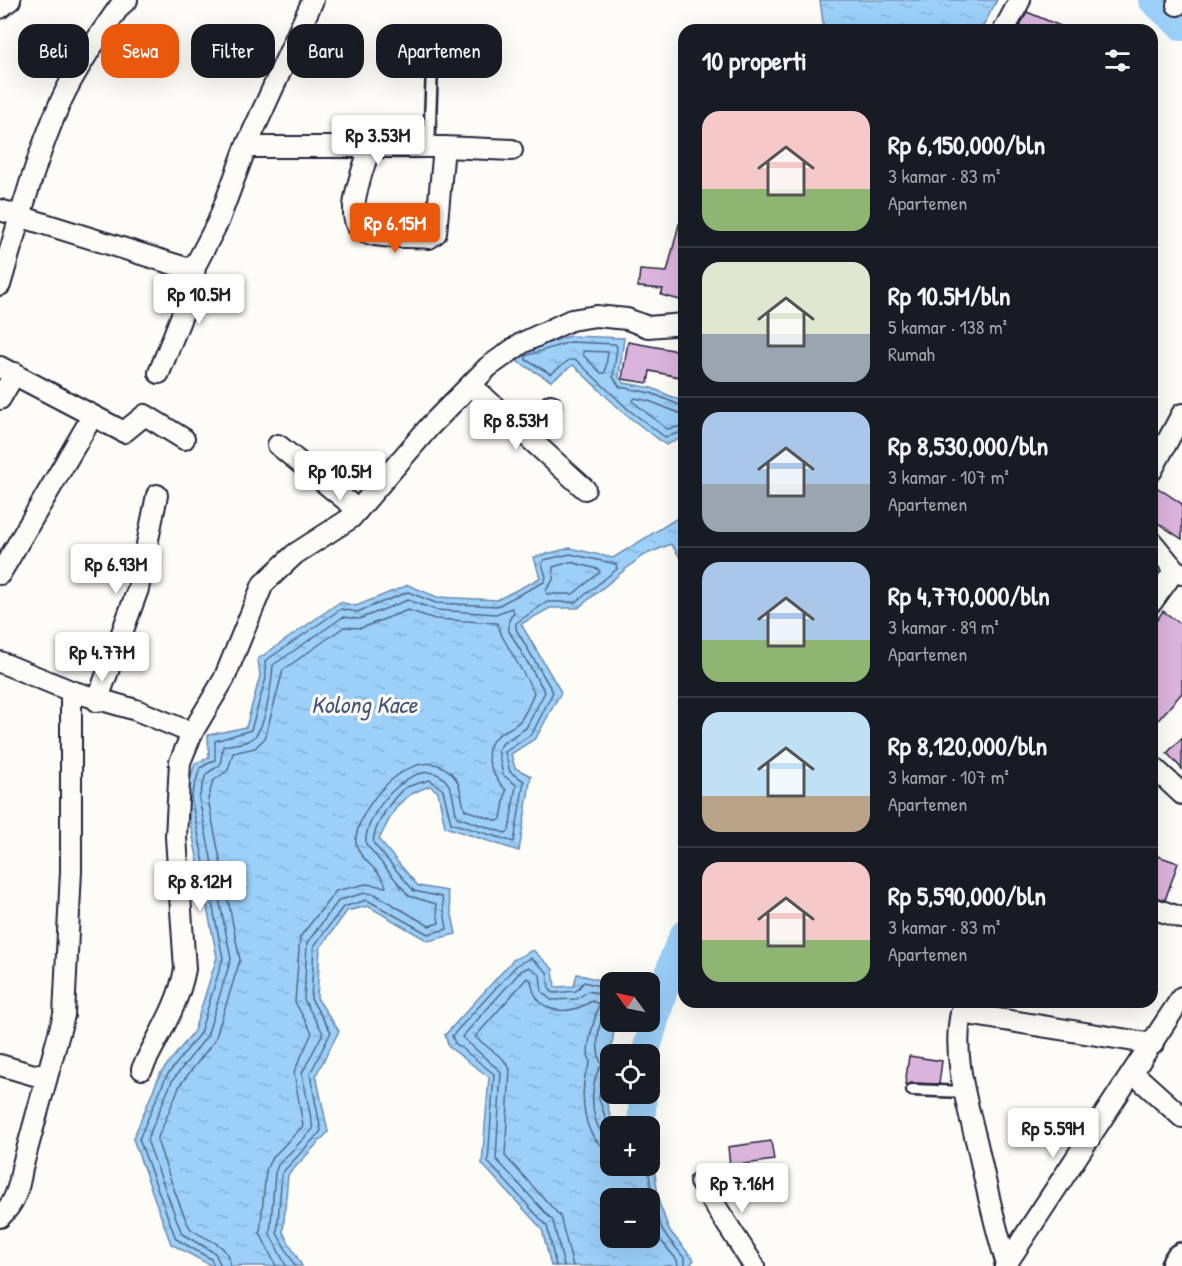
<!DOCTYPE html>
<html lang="id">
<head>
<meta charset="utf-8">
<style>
	:root { --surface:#171b24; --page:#242831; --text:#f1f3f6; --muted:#9ea1a6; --line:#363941; --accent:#ea580c }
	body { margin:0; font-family:"Patrick Hand",sans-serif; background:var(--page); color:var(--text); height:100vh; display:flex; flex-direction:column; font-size:22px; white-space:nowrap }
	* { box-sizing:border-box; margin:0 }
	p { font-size:20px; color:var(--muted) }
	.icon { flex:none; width:33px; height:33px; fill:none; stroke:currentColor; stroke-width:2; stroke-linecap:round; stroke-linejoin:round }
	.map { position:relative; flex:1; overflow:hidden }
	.drawer { position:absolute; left:678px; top:24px; width:480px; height:984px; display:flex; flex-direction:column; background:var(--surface); border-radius:18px; box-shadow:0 6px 24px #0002 }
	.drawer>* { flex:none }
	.guide { position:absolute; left:18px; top:24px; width:570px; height:54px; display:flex; gap:12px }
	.needle { width:39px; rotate:303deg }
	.buttons { position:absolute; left:600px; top:972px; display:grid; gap:12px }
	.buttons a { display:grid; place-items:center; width:60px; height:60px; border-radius:12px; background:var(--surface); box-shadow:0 6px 24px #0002; font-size:30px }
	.price { position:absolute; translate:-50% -51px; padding:0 14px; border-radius:6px; background:#fff; color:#222; font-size:20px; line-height:39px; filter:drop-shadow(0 2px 3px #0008) }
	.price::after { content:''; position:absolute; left:50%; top:36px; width:18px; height:14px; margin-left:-9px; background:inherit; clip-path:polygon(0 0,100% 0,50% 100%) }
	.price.active { background:var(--accent); color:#fff }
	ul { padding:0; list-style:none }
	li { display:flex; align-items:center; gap:18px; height:150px; padding:0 24px }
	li+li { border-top:2px solid var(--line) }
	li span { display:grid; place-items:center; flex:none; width:168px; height:120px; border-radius:18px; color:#555 }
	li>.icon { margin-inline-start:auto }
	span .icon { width:72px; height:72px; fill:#fffc; stroke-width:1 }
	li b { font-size:26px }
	h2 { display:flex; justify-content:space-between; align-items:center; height:72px; padding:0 24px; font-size:26px }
	.pill { padding:0 21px; border-radius:18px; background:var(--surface); box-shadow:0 6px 24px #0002; font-size:21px; line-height:54px }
	.pill.active { background:var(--accent); color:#fff }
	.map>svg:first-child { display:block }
</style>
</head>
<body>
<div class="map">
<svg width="1182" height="1266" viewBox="0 0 1182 1266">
	<defs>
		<pattern id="water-ripples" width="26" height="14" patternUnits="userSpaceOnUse" patternTransform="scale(1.5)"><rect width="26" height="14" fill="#9cd0f9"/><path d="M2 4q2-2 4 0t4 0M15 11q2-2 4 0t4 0" fill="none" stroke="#86b2d6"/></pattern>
	</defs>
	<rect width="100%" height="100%" fill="#fdfcf7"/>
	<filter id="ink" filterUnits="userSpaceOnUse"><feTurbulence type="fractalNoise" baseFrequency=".0167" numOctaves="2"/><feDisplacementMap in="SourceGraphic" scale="12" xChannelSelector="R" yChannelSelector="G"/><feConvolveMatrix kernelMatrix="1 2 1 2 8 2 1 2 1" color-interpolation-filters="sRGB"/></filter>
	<g filter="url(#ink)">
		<g fill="url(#water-ripples)" stroke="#6b8aad" stroke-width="1.5" fill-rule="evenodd">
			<path d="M820,0H997L981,30H824Z"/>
			<path d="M570,336L624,338L619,377L624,383L652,388L684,402V442L679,439L666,445L625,414L573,365L551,381L518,362L516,353Z"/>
			<path d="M684,514V563L671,544L642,556L578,608H550L521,624L561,692L536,738L511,754L515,768L531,776L519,851L445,827L438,792L430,786C397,797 393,811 379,840L418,886L447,891L456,934L428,941L368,906L347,911L320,948L317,998L339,1031L316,1075L328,1132L288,1175L283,1232L302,1266H212L171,1244L133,1139L160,1074L194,1031L217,957L185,797L195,763L209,758L208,735L246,727L260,676L258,659L340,602L356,606L408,585L437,597L497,600L540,578L534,557L570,548L613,558Z"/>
			<path d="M533,950L553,969L555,987L574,986L577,974L610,983V1022H615L605,1097L613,1126H610V1166H650V1139L659,1202L669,1230L694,1260L689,1266H551L542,1229L482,1164L489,1077L449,1047L445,1035L513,960ZM650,1198V1238H610V1198Z"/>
		</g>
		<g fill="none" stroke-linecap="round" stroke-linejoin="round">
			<g stroke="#536887" stroke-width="1.5">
				<path d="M583,351L608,352L605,373H601L583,355Z"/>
				<path d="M684,407L651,393L620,387L613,377L617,347L615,344L570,342L525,356L526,360L551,374L569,360H576L629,410L665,437L679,433L684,435"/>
				<path d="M684,415L649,401L635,398L632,401L667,429L684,426"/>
				<path d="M570,562L598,569L600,572L573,594H547L546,590L553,580V567Z"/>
				<path d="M610,1009C596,1018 595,1051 602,1065C588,1081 589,1130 610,1140"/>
				<path d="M610,1072L602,1076L599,1098L610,1132"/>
				<path d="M648,1166L653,1203L663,1232L685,1259V1266"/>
				<path d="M650,1215L657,1236L677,1260L678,1266"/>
				<path d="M214,1266L211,1259L176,1239L139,1139L166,1077L200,1033L223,958L191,798L200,768L215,760V741L251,730L266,678L265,661L341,609L357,612L408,592L436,603L497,606L544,582L546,577L542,564L544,560L570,554L616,564L617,569L576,602H547L516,623V629L553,692L532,734L505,752L510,772L524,781L514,842L451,823L443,790L430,780C423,782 413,784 407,787C394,794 370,831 374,844L414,891L442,897L447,929L428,934L367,900L343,907L314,946L311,999L331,1032L310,1074L321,1131L282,1173L277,1233L295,1266"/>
				<path d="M221,1266L215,1253L182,1234L147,1140L172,1081L207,1036L231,959L199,798L206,774L220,765L223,746C232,744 247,744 254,737C266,727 272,680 273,665L343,617L359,619L408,600L436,610L496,614L512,608L514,612L509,620V631L545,692L526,728L503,743L498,750L503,775L516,785L509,831L505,833L457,817C454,807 454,794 449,785C423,744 362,813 366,844L409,896L436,904L439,923L429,926L375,894L365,893L339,900L307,943L304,1000L323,1033L302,1073L313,1129L278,1165L275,1173L270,1234L286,1266"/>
				<path d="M230,1266C229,1242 206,1241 191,1229C184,1222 162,1154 157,1140L180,1085L215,1040L240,960L208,799L213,781L228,770L233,753L255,748L265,738L283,670L344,627L361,628L408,610L435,619L497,623L502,636L534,692C531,701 526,714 519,722C513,728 502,731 496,737C479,753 494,778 506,790L501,819L498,821L465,810C461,800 462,788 456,779C423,733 360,800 356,838C354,859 383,869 386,887L366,884L336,891L300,937L295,1002L312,1033L294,1072L303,1126L271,1159L266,1170L260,1233L276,1266"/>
				<path d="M556,1266L547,1226L488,1162L494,1074L455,1043L452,1036L517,965L531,958L547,972L549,988L553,993L576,991L584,982L610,989"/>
				<path d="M564,1266L553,1221L496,1159L501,1072L462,1037L521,971L529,967L540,975L542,992L551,1000L577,999L588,991L610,996"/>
				<path d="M573,1266L560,1216L505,1156L510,1069L503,1059L475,1037L527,978L531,980C535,1014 566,1017 592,1001L599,1004C595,1019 588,1036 588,1054C588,1057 591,1060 590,1063C590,1066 586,1071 585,1076C581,1098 583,1142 610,1149"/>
			</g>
			<g stroke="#9cd0f9" stroke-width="28">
				<path d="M1152,0L1182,27"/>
				<path d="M645,1054L674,956L684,934"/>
				<path d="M641,1126L643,1094"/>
			</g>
		</g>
		<g fill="#dbb4dd" stroke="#22223b" stroke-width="1.5">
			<path d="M1027,12L1070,30H1018Z"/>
			<path d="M679,224L684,225V301L661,295L663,289L638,287L640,270L667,272Z"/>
			<path d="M628,342L684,352V378L650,371L648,383L622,379Z"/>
			<path d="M1152,484L1182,504V539L1152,519Z"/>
			<path d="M1163,611L1182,625V693L1152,727V627Z"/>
			<path d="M1182,738V769L1167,753Z"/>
			<path d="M1152,854L1178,863L1165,900L1152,896Z"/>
			<path d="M909,1056L942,1061L939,1084L912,1083L905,1085Z"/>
			<path d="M771,1141L774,1160L730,1166L728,1147Z"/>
		</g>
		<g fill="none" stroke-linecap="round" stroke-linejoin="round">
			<defs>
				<g id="lane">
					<path d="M429,148L432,68"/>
					<path d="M912,1090L965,1092"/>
				</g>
				<g id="street">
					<path d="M1177,5L1181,0"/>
					<path d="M0,8L10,0"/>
					<path d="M1004,30L1020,0"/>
					<path d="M246,147H444L512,150"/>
					<path d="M370,147C365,166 341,219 363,231C376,239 413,236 429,238L436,233L444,147"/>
					<path d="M0,210L186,268L195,266"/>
					<path d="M0,285C18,224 34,162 60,103C76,68 98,37 120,6L127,0"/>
					<path d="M0,367L124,432L145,415L184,439"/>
					<path d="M159,373L193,287L195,266L218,222L246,147L313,0"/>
					<path d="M472,386L585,489"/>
					<path d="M0,399L15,373"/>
					<path d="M527,436L551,405"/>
					<path d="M278,445L358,510"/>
					<path d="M1152,470L1182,414"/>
					<path d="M1152,542L1175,570L1182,574"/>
					<path d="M0,574L92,417"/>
					<path d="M1152,602L1175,570"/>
					<path d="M0,662L71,691L136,710L192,733"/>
					<path d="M97,701L138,589L157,495"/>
					<path d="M1152,766L1182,794"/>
					<path d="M1152,908L1182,918"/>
					<path d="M965,1002L961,1013L1153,1044"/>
					<path d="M961,1013C952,1055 967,1103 977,1144C986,1184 994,1225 1007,1264"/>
					<path d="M0,1065L34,1075L47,1073"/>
					<path d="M142,1069C158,1035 178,1007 185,969L176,837L180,762L192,733L224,679L263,584L295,554L351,518L430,426L488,367L522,343L571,320L596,316L627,319L648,327L684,324"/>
					<path d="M1133,1073L1182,1117"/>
					<path d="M700,1182L754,1266"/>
					<path d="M0,1217C15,1203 19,1188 22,1168L64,1015L71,871V691"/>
					<path d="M1005,1266L1182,997"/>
				</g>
				<path id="highway" d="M1178,1266L1182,1260"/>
			</defs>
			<use href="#lane" stroke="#22223b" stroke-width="15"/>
			<use href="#street" stroke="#22223b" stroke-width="24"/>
			<use href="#highway" stroke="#22223b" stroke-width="38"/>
			<use href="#lane" stroke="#fdfcf7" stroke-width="10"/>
			<use href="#street" stroke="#fdfcf7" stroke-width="20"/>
			<use href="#highway" stroke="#fdfcf7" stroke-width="33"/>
		</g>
	</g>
	<g text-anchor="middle" stroke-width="6" stroke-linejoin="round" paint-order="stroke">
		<g font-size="24" font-style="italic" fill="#475674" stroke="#fdfcf7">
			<text x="364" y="713">Kolong Kace</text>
		</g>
	</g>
</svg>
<div class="buttons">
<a><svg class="needle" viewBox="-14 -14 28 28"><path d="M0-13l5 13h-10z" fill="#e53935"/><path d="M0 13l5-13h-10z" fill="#9ea1a6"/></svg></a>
<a><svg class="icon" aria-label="locate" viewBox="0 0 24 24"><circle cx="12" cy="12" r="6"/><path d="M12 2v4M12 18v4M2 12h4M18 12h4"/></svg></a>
<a>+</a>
<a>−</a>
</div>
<b class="price" style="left:378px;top:166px">Rp 3.53M</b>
<b class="price active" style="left:395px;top:254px">Rp 6.15M</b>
<b class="price" style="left:199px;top:325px">Rp 10.5M</b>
<b class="price" style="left:516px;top:451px">Rp 8.53M</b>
<b class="price" style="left:340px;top:502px">Rp 10.5M</b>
<b class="price" style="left:116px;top:595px">Rp 6.93M</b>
<b class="price" style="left:102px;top:683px">Rp 4.77M</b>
<b class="price" style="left:200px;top:912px">Rp 8.12M</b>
<b class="price" style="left:1053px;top:1159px">Rp 5.59M</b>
<b class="price" style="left:742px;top:1214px">Rp 7.16M</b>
<div class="guide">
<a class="pill">Beli</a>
<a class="pill active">Sewa</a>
<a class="pill">Filter</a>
<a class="pill">Baru</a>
<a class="pill">Apartemen</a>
</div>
<section class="drawer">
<h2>10 properti<svg class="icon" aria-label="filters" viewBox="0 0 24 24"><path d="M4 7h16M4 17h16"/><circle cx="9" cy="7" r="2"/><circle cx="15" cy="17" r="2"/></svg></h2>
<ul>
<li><span style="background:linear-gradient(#f6c9c9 65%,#8fb573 0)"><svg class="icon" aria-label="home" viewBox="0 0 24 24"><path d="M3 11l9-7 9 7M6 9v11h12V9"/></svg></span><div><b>Rp 6,150,000/bln</b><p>3 kamar · 83 m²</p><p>Apartemen</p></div></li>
<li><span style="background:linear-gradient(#dfe7d0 60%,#9aa5b1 0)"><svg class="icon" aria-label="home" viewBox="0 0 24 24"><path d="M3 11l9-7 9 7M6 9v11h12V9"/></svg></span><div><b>Rp 10.5M/bln</b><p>5 kamar · 138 m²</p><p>Rumah</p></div></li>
<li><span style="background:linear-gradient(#a9c7e8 60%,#9aa5b1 0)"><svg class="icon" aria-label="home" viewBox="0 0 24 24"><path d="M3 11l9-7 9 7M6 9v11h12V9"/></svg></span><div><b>Rp 8,530,000/bln</b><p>3 kamar · 107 m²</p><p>Apartemen</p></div></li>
<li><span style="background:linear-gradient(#a9c7e8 65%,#8fb573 0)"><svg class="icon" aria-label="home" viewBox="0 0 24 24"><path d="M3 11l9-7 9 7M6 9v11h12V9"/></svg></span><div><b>Rp 4,770,000/bln</b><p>3 kamar · 89 m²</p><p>Apartemen</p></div></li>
<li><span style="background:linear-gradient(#bfe0f5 70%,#b9a48a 0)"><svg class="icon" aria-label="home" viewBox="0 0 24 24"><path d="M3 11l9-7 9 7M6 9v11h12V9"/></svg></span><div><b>Rp 8,120,000/bln</b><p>3 kamar · 107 m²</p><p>Apartemen</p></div></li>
<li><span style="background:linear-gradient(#f6c9c9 65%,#8fb573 0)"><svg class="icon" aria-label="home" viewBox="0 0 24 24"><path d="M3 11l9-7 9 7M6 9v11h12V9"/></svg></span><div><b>Rp 5,590,000/bln</b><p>3 kamar · 83 m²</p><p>Apartemen</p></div></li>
</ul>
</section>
</div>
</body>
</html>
